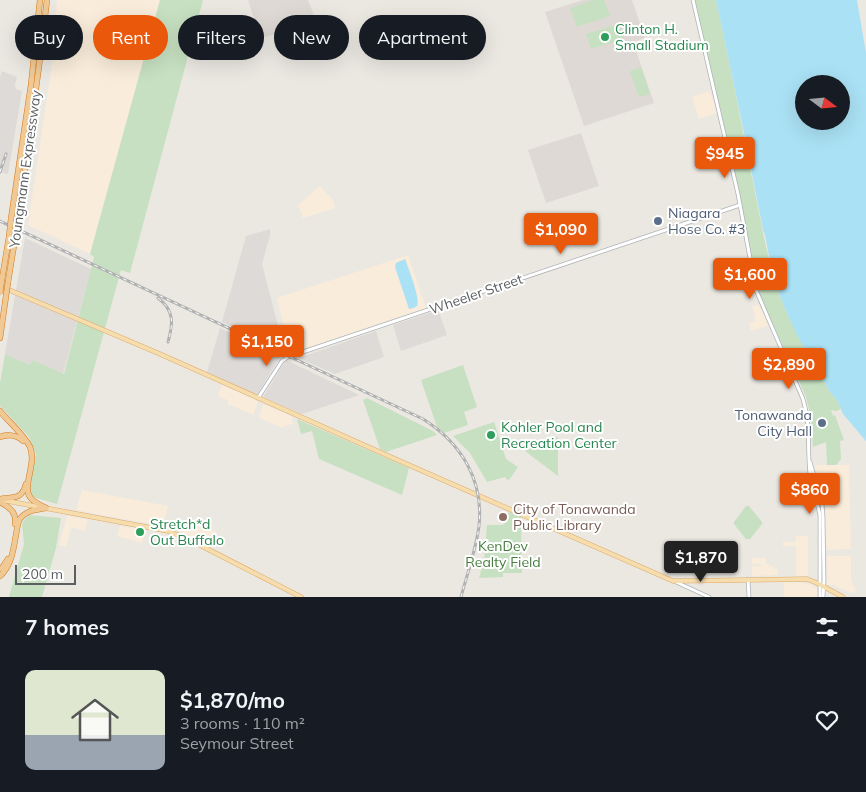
<!DOCTYPE html>
<html lang="en">
<head>
<meta charset="utf-8">
<style>
	:root { --surface:#171b24; --page:#242831; --text:#f1f3f6; --muted:#9ea1a6; --accent:#ea580c }
	body { margin:0; font-family:Mulish,sans-serif; background:var(--page); color:var(--text); height:100vh; display:flex; flex-direction:column; font-size:19px; white-space:nowrap }
	* { box-sizing:border-box; margin:0 }
	p { font-size:16px; color:var(--muted) }
	.icon { flex:none; width:28px; height:28px; fill:none; stroke:currentColor; stroke-width:2; stroke-linecap:round; stroke-linejoin:round }
	.map { position:relative; height:597px; overflow:hidden }
	.sheet { display:flex; flex-direction:column; background:var(--surface); flex:1 }
	.sheet>* { flex:none }
	.banner { position:absolute; left:15px; top:15px; width:500px; height:45px; display:flex; gap:10px }
	.needle { width:32px; rotate:106deg }
	.tools { position:absolute; left:795px; top:75px; display:grid; gap:10px }
	.tools a { display:grid; place-items:center; width:55px; height:55px; border-radius:50%; background:var(--surface); box-shadow:0 5px 20px #0002; font-size:25px }
	.scale { position:absolute; left:15px; bottom:12px; width:61px; box-sizing:border-box; padding-left:5px; border:2px solid #5b5f61; border-top:0; font-size:14px; line-height:18px; white-space:nowrap; color:#5b5f61; -webkit-text-stroke:4px #fff; paint-order:stroke }
	.price { position:absolute; translate:-50% -42px; padding:0 11px; border-radius:5px; background:var(--accent); color:#fff; font-size:16px; line-height:32px; filter:drop-shadow(0 1px 2px #0008) }
	.price::after { content:''; position:absolute; left:50%; top:30px; width:15px; height:11px; margin-left:-8px; background:inherit; clip-path:polygon(0 0,100% 0,50% 100%) }
	.price.selected { background:#222; color:#fff }
	ul { padding:0; list-style:none }
	li { display:flex; align-items:center; gap:15px; height:125px; padding:0 25px }
	li span { display:grid; place-items:center; flex:none; width:140px; height:100px; border-radius:10px; color:#555 }
	li>.icon { margin-inline-start:auto }
	span .icon { width:60px; height:60px; fill:#fffc; stroke-width:1 }
	li b { font-size:21px }
	h2 { display:flex; justify-content:space-between; align-items:center; height:60px; padding:0 25px; font-size:21px }
	.chip { padding:0 18px; border-radius:22px; background:var(--surface); box-shadow:0 5px 20px #0002; font-size:18px; line-height:45px }
	.chip.selected { background:var(--accent); color:#fff }
	.map>svg:first-child { display:block }
</style>
</head>
<body>
<div class="map">
<svg width="866" height="597" viewBox="0 0 866 597">
	<rect width="100%" height="100%" fill="#ebe8e2"/>
	<g fill="#f9ecda">
		<path d="M57,0H160L90,254L28,225L54,51Z"/>
		<path d="M710,91L717,113L699,119L692,97Z"/>
		<path d="M320,186L333,200L335,208L303,218L300,209L297,206Z"/>
		<path d="M408,255L426,308L295,352L289,347L277,298Z"/>
		<path d="M759,304L768,326L751,331L749,323L755,321L754,316L755,315L752,307Z"/>
		<path d="M222,385L258,401L254,415L228,404V400L218,397Z"/>
		<path d="M263,404L291,416L293,424L283,426V428L259,418Z"/>
		<path d="M815,465H849L851,549L826,550L825,508L816,477Z"/>
		<path d="M82,490L168,506L163,526L76,510Z"/>
		<path d="M69,516L88,520L84,531L71,527L66,547L59,545L67,517Z"/>
		<path d="M201,518L199,526L216,531L212,548L181,533L184,520L195,522L196,519Z"/>
		<path d="M120,526L146,530L142,543L117,536Z"/>
		<path d="M796,536H808V576H796V546H783V542H795Z"/>
		<path d="M827,556H851V581L856,590L853,593L836,587L835,585H828L827,583Z"/>
		<path d="M752,558H766V564H769V566H773L774,569H777L778,575L752,576V567L761,566L760,564H752Z"/>
		<path d="M784,582L804,583L813,586L816,588L817,590V597H784Z"/>
	</g>
	<g fill="#dddad7">
		<path d="M2,71L17,77L15,85L16,89L22,91L8,174L0,172V77Z"/>
		<path d="M270,229V235L262,264L285,353L222,322L246,236Z"/>
		<path d="M25,238L91,269L63,374L33,360L30,365L5,354Z"/>
		<path d="M438,310L447,335L401,351L393,325Z"/>
		<path d="M220,328L280,357L257,395L207,372Z"/>
		<path d="M376,331L384,357L335,374L299,358Z"/>
		<path d="M286,360L359,395L302,414L263,397Z"/>
	</g>
	<g fill="#ded9d4">
		<path d="M248,0H308L315,18L293,28L226,50L224,39L257,28Z"/>
		<path d="M583,0H632L645,38L633,42L654,103L584,126L545,12Z"/>
		<path d="M581,133L599,186L546,203L528,150Z"/>
	</g>
	<g fill="#c7e0c1">
		<path d="M160,0H203L130,273L121,270L57,504L33,497L29,489L36,454L29,437L0,406V383L5,354L30,365L33,360L64,374L94,257L90,254Z"/>
		<path d="M593,0H604L610,16L577,27L570,8Z"/>
		<path d="M694,0H716L734,86L763,233L771,268L768,269L771,280L775,279L780,296L789,318L800,340L820,370L821,376L830,392L837,400L841,409L836,411L831,410L833,416L835,415L844,440L840,441L841,459L836,465H827L826,442L813,447L811,418L806,397L759,293L722,116Z"/>
		<path d="M619,24L624,39L591,49L586,34Z"/>
		<path d="M641,67L650,94L639,97L630,71Z"/>
		<path d="M463,365L477,407L464,412L468,425L444,433L437,427L421,380Z"/>
		<path d="M367,398L433,431L437,435L386,452L380,449L363,400Z"/>
		<path d="M297,419L409,468L402,495L319,459L312,431L301,434Z"/>
		<path d="M494,422L506,459L518,467L509,480L506,479L505,477L487,482L470,453L453,436Z"/>
		<path d="M558,437V476L525,451L541,441Z"/>
		<path d="M746,506H749L762,522V524L750,539H746L734,524V522Z"/>
		<path d="M508,512L521,517L522,573H503V577L479,578L484,560L487,525H502L507,522Z"/>
		<path d="M29,515L61,518L56,548L42,597H9L24,544L22,523Z"/>
	</g>
	<g fill="#aae1f4" fill-rule="evenodd">
		<path d="M716,0H857L866,53V441L843,414L837,400L830,392L821,376L820,370L800,341L789,318L780,296L775,279L772,280L768,269L771,267L765,235L763,230L748,154L750,152L749,149L747,147ZM804,84H841V121H804Z"/>
		<path d="M405,259C408,267 421,300 417,306C416,307 411,309 409,309L395,267L396,263Z"/>
	</g>
	<g fill="none" stroke-linecap="round" stroke-linejoin="round">
		<defs>
			<g id="secondary">
				<path d="M693,0L738,194L756,290L803,399C811,425 807,448 810,474C811,488 818,502 820,516V597"/>
				<path d="M258,398L282,361L288,357L740,205"/>
				<path d="M810,462L822,504L823,516L824,580L823,597"/>
				<path d="M748,579L749,597"/>
				<path d="M676,582L709,597"/>
			</g>
			<g id="primary">
				<path d="M0,286L160,354L393,458L673,581L807,579L817,583L843,597"/>
				<path d="M2,500L168,531L190,540L301,597"/>
			</g>
			<g id="highway">
				<path d="M11,219L31,85L40,0"/>
				<path d="M18,222L39,66L47,0"/>
				<path d="M2,279L9,237"/>
				<path d="M8,282L15,239"/>
				<path d="M0,338L6,296"/>
				<path d="M0,411C8,421 25,436 30,447C37,463 22,486 30,497C33,502 40,505 46,508"/>
				<path d="M0,437C8,434 17,435 23,441"/>
				<path d="M0,499C13,497 22,500 26,484"/>
				<path d="M0,502C9,507 17,512 15,524"/>
				<path d="M0,569L2,568L8,559"/>
				<path d="M0,576C15,563 14,538 19,520C26,510 35,510 46,508"/>
			</g>
		</defs>
		<use href="#secondary" stroke="#afb3b6" stroke-width="4.5"/>
		<use href="#primary" stroke="#e0a967" stroke-width="5"/>
		<use href="#highway" stroke="#d37a1b" stroke-width="6"/>
		<use href="#secondary" stroke="#fff" stroke-width="3"/>
		<use href="#primary" stroke="#f5ddae" stroke-width="4"/>
		<use href="#highway" stroke="#f0c995" stroke-width="5"/>
		<defs>
			<g id="rail">
				<path d="M0,172L6,154"/>
				<path d="M0,221L423,419C461,443 484,480 479,526C476,550 467,574 461,597"/>
				<path d="M158,298C175,311 173,324 168,342"/>
			</g>
		</defs>
		<use href="#rail" stroke="#b0b1b1" stroke-width="3"/>
		<use href="#rail" stroke="#fff" stroke-width="1" stroke-dasharray="4" stroke-linecap="butt"/>
		<defs>
			<g id="highway-bridge">
				<path d="M9,237L11,219"/>
				<path d="M15,239L18,222"/>
				<path d="M0,293L2,279"/>
				<path d="M6,296L8,282"/>
			</g>
		</defs>
		<use href="#highway-bridge" stroke="#d37a1b" stroke-width="6" stroke-linecap="butt"/>
		<use href="#highway-bridge" stroke="#f0c995" stroke-width="5"/>
	</g>
	<g fill="#2e9e5b" stroke="#fff" stroke-width="2">
		<circle cx="605" cy="37" r="5"/>
		<circle cx="491" cy="435" r="5"/>
		<circle cx="140" cy="532" r="5"/>
	</g>
	<g fill="#5c6f8a" stroke="#fff" stroke-width="2">
		<circle cx="658" cy="221" r="5"/>
		<circle cx="822" cy="423" r="5"/>
	</g>
	<circle fill="#8d6e63" stroke="#fff" stroke-width="2" cx="503" cy="517" r="5"/>
	<g text-anchor="middle" stroke-width="4" stroke-linejoin="round" paint-order="stroke">
		<g font-size="14" fill="#27864d" stroke="#fff" text-anchor="start">
			<text x="615" y="34">Clinton H.<tspan x="615" dy="16">Small Stadium</tspan></text>
			<text x="501" y="432">Kohler Pool and<tspan x="501" dy="16">Recreation Center</tspan></text>
			<text x="150" y="529">Stretch*d<tspan x="150" dy="16">Out Buffalo</tspan></text>
		</g>
		<g font-size="14" fill="#5b5f61" stroke="#fff">
			<text transform="translate(25 169) rotate(-82)" y="5">Youngmann Expressway</text>
			<text transform="translate(476 294) rotate(-19)" y="5">Wheeler Street</text>
		</g>
		<g font-size="14" fill="#4e5e75" stroke="#fff" text-anchor="start">
			<text x="668" y="218">Niagara<tspan x="668" dy="16">Hose Co. #3</tspan></text>
			<text x="812" y="420" text-anchor="end">Tonawanda<tspan x="812" dy="16">City Hall</tspan></text>
		</g>
		<g font-size="14" fill="#785e54" stroke="#fff" text-anchor="start">
			<text x="513" y="514">City of Tonawanda<tspan x="513" dy="16">Public Library</tspan></text>
		</g>
		<g font-size="14" fill="#467d3e" stroke="#fff">
			<text x="503" y="551">KenDev<tspan x="503" dy="16">Realty Field</tspan></text>
		</g>
	</g>
</svg>
<div class="tools">
<a><svg class="needle" viewBox="-14 -14 28 28"><path d="M0-13l5 13h-10z" fill="#e53935"/><path d="M0 13l5-13h-10z" fill="#9ea1a6"/></svg></a>
</div>
<div class="scale">200 m</div>
<b class="price" style="left:725px;top:179px">$945</b>
<b class="price" style="left:561px;top:255px">$1,090</b>
<b class="price" style="left:750px;top:300px">$1,600</b>
<b class="price" style="left:267px;top:367px">$1,150</b>
<b class="price" style="left:789px;top:390px">$2,890</b>
<b class="price" style="left:810px;top:515px">$860</b>
<b class="price selected" style="left:701px;top:583px">$1,870</b>
<div class="banner">
<a class="chip">Buy</a>
<a class="chip selected">Rent</a>
<a class="chip">Filters</a>
<a class="chip">New</a>
<a class="chip">Apartment</a>
</div>
</div>
<section class="sheet">
<h2>7 homes<svg class="icon" aria-label="filters" viewBox="0 0 24 24"><path d="M4 7h16M4 17h16"/><circle cx="9" cy="7" r="2"/><circle cx="15" cy="17" r="2"/></svg></h2>
<ul>
<li><span style="background:linear-gradient(#dfe7d0 65%,#9aa5b1 0)"><svg class="icon" aria-label="home" viewBox="0 0 24 24"><path d="M3 11l9-7 9 7M6 9v11h12V9"/></svg></span><div><b>$1,870/mo</b><p>3 rooms · 110 m²</p><p>Seymour Street</p></div><svg class="icon" aria-label="heart" viewBox="0 0 24 24"><path d="M12 20l-8-8c-3-5 5-10 8-4 3-6 11-1 8 4z"/></svg></li>
</ul>
</section>
</body>
</html>
